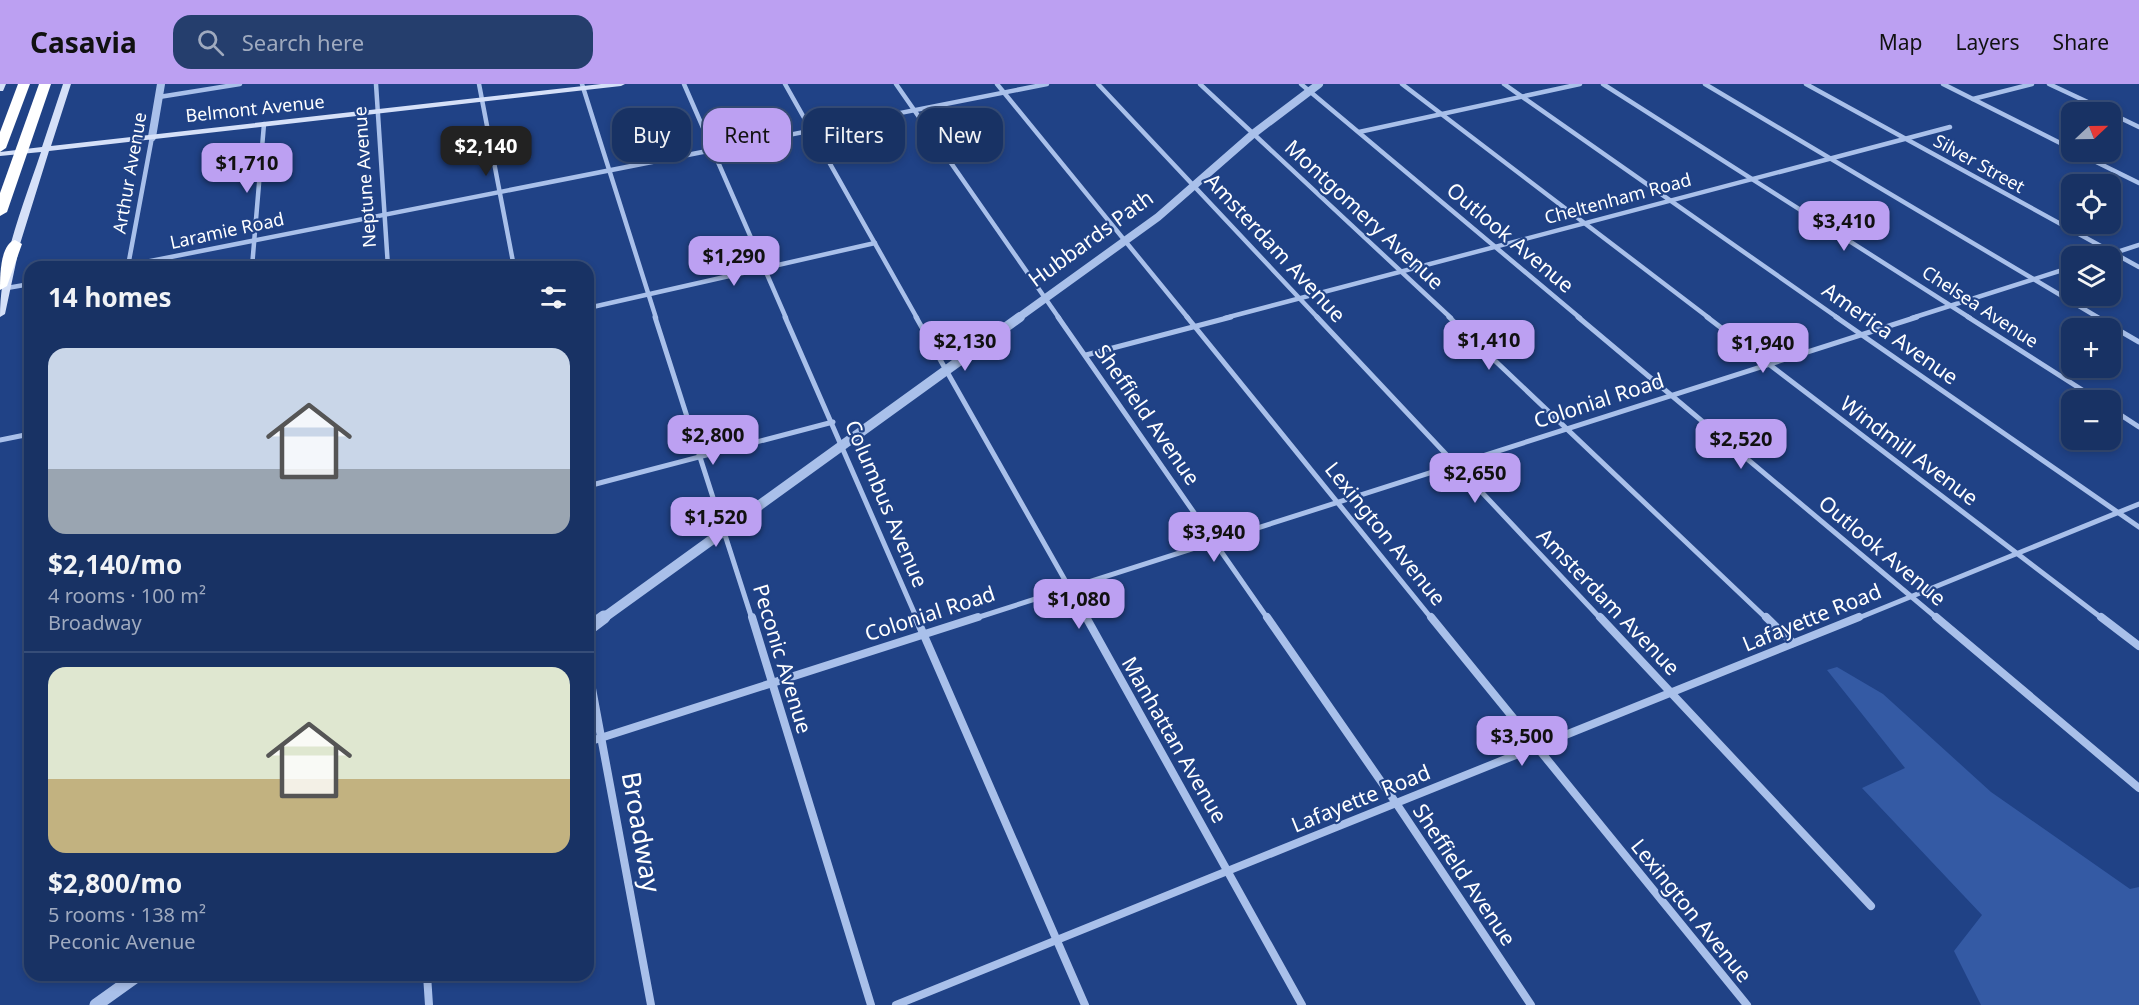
<!DOCTYPE html>
<html lang="en">
<head>
<meta charset="utf-8">
<style>
	:root { --surface:#183264; --page:#253e6d; --text:#f1f3f6; --muted:#9faabf; --line:#364d78; --accent:#bca0f2 }
	body { margin:0; font-family:"Noto Sans",sans-serif; background:var(--page); color:var(--text); height:100vh; display:flex; flex-direction:column; font-size:22px; white-space:nowrap }
	* { box-sizing:border-box; margin:0 }
	p { font-size:20px; color:var(--muted) }
	.icon { flex:none; width:33px; height:33px; fill:none; stroke:currentColor; stroke-width:2; stroke-linecap:round; stroke-linejoin:round }
	.map { position:relative; flex:1; overflow:hidden }
	.sheet { position:absolute; left:24px; top:177px; width:570px; height:720px; display:flex; flex-direction:column; background:var(--surface); border-radius:18px; box-shadow:0 3px 9px #0003,0 0 0 2px var(--line) }
	.sheet>* { flex:none }
	.top-card { position:absolute; left:612px; top:24px; width:570px; height:54px; display:flex; gap:12px }
	.needle { width:39px; rotate:68deg }
	.controls { position:absolute; left:2061px; top:18px; display:grid; gap:12px }
	.controls a { display:grid; place-items:center; width:60px; height:60px; border-radius:12px; background:var(--surface); box-shadow:0 3px 9px #0003,0 0 0 2px var(--line); font-size:30px }
	.price { position:absolute; translate:-50% -51px; padding:0 14px; border-radius:12px; background:var(--accent); color:#111; font-size:20px; line-height:39px; filter:drop-shadow(0 2px 3px #0008) }
	.price::after { content:''; position:absolute; left:50%; top:36px; width:18px; height:14px; margin-left:-9px; background:inherit; clip-path:polygon(0 0,100% 0,50% 100%) }
	.price.on { background:#222; color:#fff }
	ul { padding:0; list-style:none }
	li { display:grid; align-content:center; gap:12px; height:318px; padding:0 24px }
	li+li { border-top:2px solid var(--line) }
	li span { display:grid; place-items:center; height:186px; border-radius:18px; color:#555 }
	li>.icon { margin-inline-start:auto }
	span .icon { width:108px; height:108px; fill:#fffc; stroke-width:1 }
	li b { font-size:26px }
	h2 { display:flex; justify-content:space-between; align-items:center; height:72px; padding:0 24px; font-size:26px }
	.chip { padding:0 21px; border-radius:18px; background:var(--surface); box-shadow:0 3px 9px #0003,0 0 0 2px var(--line); font-size:21px; line-height:54px }
	.chip.on { background:var(--accent); color:#111 }
	header { display:flex; align-items:center; gap:36px; box-sizing:border-box; height:84px; padding:0 30px; background:var(--accent); color:#111 }
	header strong { font-size:28px }
	nav { display:flex; gap:33px; margin-inline-start:auto; font-size:21px }
	.search { width:420px; height:54px; background:var(--page); display:flex; align-items:center; gap:15px; box-sizing:border-box; padding:0 21px; border-radius:18px; color:var(--muted); font-size:22px }
	.map>svg:first-child { display:block }
</style>
</head>
<body>
<header>
<strong>Casavia</strong>
<div class="search"><svg class="icon" aria-label="search" viewBox="0 0 24 24"><circle cx="10" cy="10" r="6"/><path d="M15 15l6 6"/></svg>Search here</div>
<nav><a>Map</a><a>Layers</a><a>Share</a></nav>
</header>
<div class="map">
<svg width="2139" height="921" viewBox="0 0 2139 921">
	<rect width="100%" height="100%" fill="#204286"/>
	<path fill="#345aa4" d="M1837,583L1883,610L1991,708L2130,805L2139,803V921H1981L1954,867L1982,831L1862,704L1905,684L1827,586Z"/>
	<g fill="none" stroke-linecap="round" stroke-linejoin="round">
		<g stroke="#a9c0ea" stroke-width="4.5">
			<path d="M376,0L388,183"/>
			<path d="M479,0L514,183"/>
			<path d="M582,0L656,234"/>
			<path d="M684,0L786,234"/>
			<path d="M785,0L917,234"/>
			<path d="M896,0L1059,234"/>
			<path d="M997,0L1188,234"/>
			<path d="M1098,0L1318,234"/>
			<path d="M1200,0L1451,234"/>
			<path d="M1301,0L1580,234"/>
			<path d="M1402,0L1709,234"/>
			<path d="M1504,0L1838,234"/>
			<path d="M1603,0L1970,234"/>
			<path d="M1705,0L2099,234"/>
			<path d="M1806,0L2139,183"/>
			<path d="M1943,0L2072,65"/>
			<path d="M2049,0L2109,28"/>
			<path d="M159,13L240,0"/>
			<path d="M1973,15L2032,0"/>
			<path d="M2110,29L2139,43"/>
			<path d="M1359,48L1580,0"/>
			<path d="M2076,68L2139,99"/>
			<path d="M2105,172L2139,161"/>
			<path d="M128,182L152,53"/>
			<path d="M120,183L1047,0"/>
			<path d="M252,183L264,40"/>
			<path d="M7,204L30,200"/>
			<path d="M588,224L875,159"/>
			<path d="M1225,234L1950,43"/>
			<path d="M1912,234L2072,183"/>
		</g>
		<g stroke="#a9c0ea" stroke-width="5">
			<path d="M655,233L752,535"/>
			<path d="M785,233L917,535"/>
			<path d="M916,233L1087,535"/>
			<path d="M1058,233L1268,535"/>
			<path d="M1187,233L1432,535"/>
			<path d="M1317,233L1601,535"/>
			<path d="M1449,233L1767,535"/>
			<path d="M1578,233L1938,535"/>
			<path d="M1707,233L2103,535"/>
			<path d="M1836,233L2139,443"/>
			<path d="M1968,233L2098,316"/>
			<path d="M2096,233L2139,258"/>
			<path d="M1086,271L1231,233"/>
			<path d="M2110,324L2139,343"/>
			<path d="M0,356L30,350"/>
			<path d="M588,402L833,338"/>
			<path d="M973,535L1917,233"/>
			<path d="M1856,535L2139,420"/>
		</g>
		<g stroke="#a9c0ea" stroke-width="8">
			<path d="M752,533L871,921"/>
			<path d="M916,533L1085,921"/>
			<path d="M1086,533L1302,921"/>
			<path d="M1267,533L1396,719L1531,921"/>
			<path d="M1431,533L1747,921"/>
			<path d="M1600,533L1871,822"/>
			<path d="M1766,533L1793,559"/>
			<path d="M1936,533L2139,704"/>
			<path d="M2101,533L2139,562"/>
			<path d="M588,583L651,921"/>
			<path d="M588,658L978,533"/>
			<path d="M427,891L429,921"/>
			<path d="M896,921C1216,790 1539,663 1859,533"/>
		</g>
		<g stroke="#a9c0ea" stroke-width="8">
			<path d="M152,53L161,0"/>
			<path d="M1018,234L1158,133L1253,50L1319,0"/>
		</g>
		<path stroke="#a9c0ea" stroke-width="10" d="M602,535L1020,233"/>
		<g stroke="#a9c0ea" stroke-width="13">
			<path d="M588,545L604,533"/>
			<path d="M96,921L138,891"/>
		</g>
		<g fill="#d5e0f8" fill-rule="evenodd">
			<path d="M0,0H6L3,7H0Z"/>
			<path d="M63,0H71L51,62L601,0H625L621,2L49,67L20,160L5,230L0,233C0,176 23,122 41,68L0,72V68L42,63Z"/>
		</g>
		<g fill="#fff" fill-rule="evenodd">
			<path d="M18,0H30L6,64L0,68V48Z"/>
			<path d="M39,0H51L7,128L0,132V109Z"/>
			<path d="M15,156L22,160L7,202L0,206C0,193 0,160 15,156Z"/>
		</g>
	</g>
	<g text-anchor="middle" stroke-width="4.5" stroke-linejoin="round" paint-order="stroke">
		<g font-size="18" fill="#fff" stroke="#204286">
			<text transform="translate(255 25) rotate(-6)" y="6">Belmont Avenue</text>
			<text transform="translate(1979 80) rotate(29)" y="6">Silver Street</text>
			<text transform="translate(130 89) rotate(-80)" y="6">Arthur Avenue</text>
			<text transform="translate(365 93) rotate(-94)" y="6">Neptune Avenue</text>
			<text transform="translate(1618 115) rotate(-15)" y="6">Cheltenham Road</text>
			<text transform="translate(227 147) rotate(-12)" y="6">Laramie Road</text>
			<text transform="translate(1980 223) rotate(33)" y="6">Chelsea Avenue</text>
		</g>
		<g font-size="21" fill="#fff" stroke="#204286">
			<text transform="translate(1364 131) rotate(43)" y="7">Montgomery Avenue</text>
			<text transform="translate(1510 154) rotate(40)" y="7">Outlook Avenue</text>
			<text transform="translate(1091 155) rotate(-36)" y="7">Hubbards Path</text>
			<text transform="translate(1275 164) rotate(47)" y="7">Amsterdam Avenue</text>
			<text transform="translate(1890 250) rotate(35)" y="7">America Avenue</text>
			<text transform="translate(1599 317) rotate(-18)" y="7">Colonial Road</text>
			<text transform="translate(1147 331) rotate(55)" y="7">Sheffield Avenue</text>
			<text transform="translate(1909 367) rotate(37)" y="7">Windmill Avenue</text>
			<text transform="translate(886 420) rotate(67)" y="7">Columbus Avenue</text>
			<text transform="translate(1385 450) rotate(51)" y="7">Lexington Avenue</text>
			<text transform="translate(1882 467) rotate(40)" y="7">Outlook Avenue</text>
			<text transform="translate(1608 518) rotate(46)" y="7">Amsterdam Avenue</text>
			<text transform="translate(930 530) rotate(-18)" y="7">Colonial Road</text>
			<text transform="translate(1812 534) rotate(-22)" y="7">Lafayette Road</text>
			<text transform="translate(782 575) rotate(73)" y="7">Peconic Avenue</text>
			<text transform="translate(1174 656) rotate(60)" y="7">Manhattan Avenue</text>
			<text transform="translate(1361 715) rotate(-22)" y="7">Lafayette Road</text>
			<text transform="translate(1464 791) rotate(56)" y="7">Sheffield Avenue</text>
			<text transform="translate(1691 827) rotate(51)" y="7">Lexington Avenue</text>
		</g>
		<g font-size="26" fill="#fff" stroke="#204286">
			<text transform="translate(641 748) rotate(80)" y="9">Broadway</text>
		</g>
	</g>
</svg>
<div class="controls">
<a><svg class="needle" viewBox="-14 -14 28 28"><path d="M0-13l5 13h-10z" fill="#e53935"/><path d="M0 13l5-13h-10z" fill="#9faabf"/></svg></a>
<a><svg class="icon" aria-label="locate" viewBox="0 0 24 24"><circle cx="12" cy="12" r="6"/><path d="M12 2v4M12 18v4M2 12h4M18 12h4"/></svg></a>
<a><svg class="icon" aria-label="layers" viewBox="0 0 24 24"><path d="M12 4l9 5-9 5-9-5zM3 14l9 5 9-5"/></svg></a>
<a>+</a>
<a>−</a>
</div>
<b class="price on" style="left:486px;top:93px">$2,140</b>
<b class="price" style="left:247px;top:110px">$1,710</b>
<b class="price" style="left:1844px;top:168px">$3,410</b>
<b class="price" style="left:734px;top:203px">$1,290</b>
<b class="price" style="left:1489px;top:287px">$1,410</b>
<b class="price" style="left:965px;top:288px">$2,130</b>
<b class="price" style="left:1763px;top:290px">$1,940</b>
<b class="price" style="left:713px;top:382px">$2,800</b>
<b class="price" style="left:1741px;top:386px">$2,520</b>
<b class="price" style="left:1475px;top:420px">$2,650</b>
<b class="price" style="left:716px;top:464px">$1,520</b>
<b class="price" style="left:1214px;top:479px">$3,940</b>
<b class="price" style="left:1079px;top:546px">$1,080</b>
<b class="price" style="left:1522px;top:683px">$3,500</b>
<div class="top-card">
<a class="chip">Buy</a>
<a class="chip on">Rent</a>
<a class="chip">Filters</a>
<a class="chip">New</a>
</div>
<section class="sheet">
<h2>14 homes<svg class="icon" aria-label="filters" viewBox="0 0 24 24"><path d="M4 7h16M4 17h16"/><circle cx="9" cy="7" r="2"/><circle cx="15" cy="17" r="2"/></svg></h2>
<ul>
<li><span style="background:linear-gradient(#c9d6e8 65%,#9aa5b1 0)"><svg class="icon" aria-label="home" viewBox="0 0 24 24"><path d="M3 11l9-7 9 7M6 9v11h12V9"/></svg></span><div><b>$2,140/mo</b><p>4 rooms · 100 m²</p><p>Broadway</p></div></li>
<li><span style="background:linear-gradient(#dfe7d0 60%,#c2b280 0)"><svg class="icon" aria-label="home" viewBox="0 0 24 24"><path d="M3 11l9-7 9 7M6 9v11h12V9"/></svg></span><div><b>$2,800/mo</b><p>5 rooms · 138 m²</p><p>Peconic Avenue</p></div></li>
</ul>
</section>
</div>
</body>
</html>
